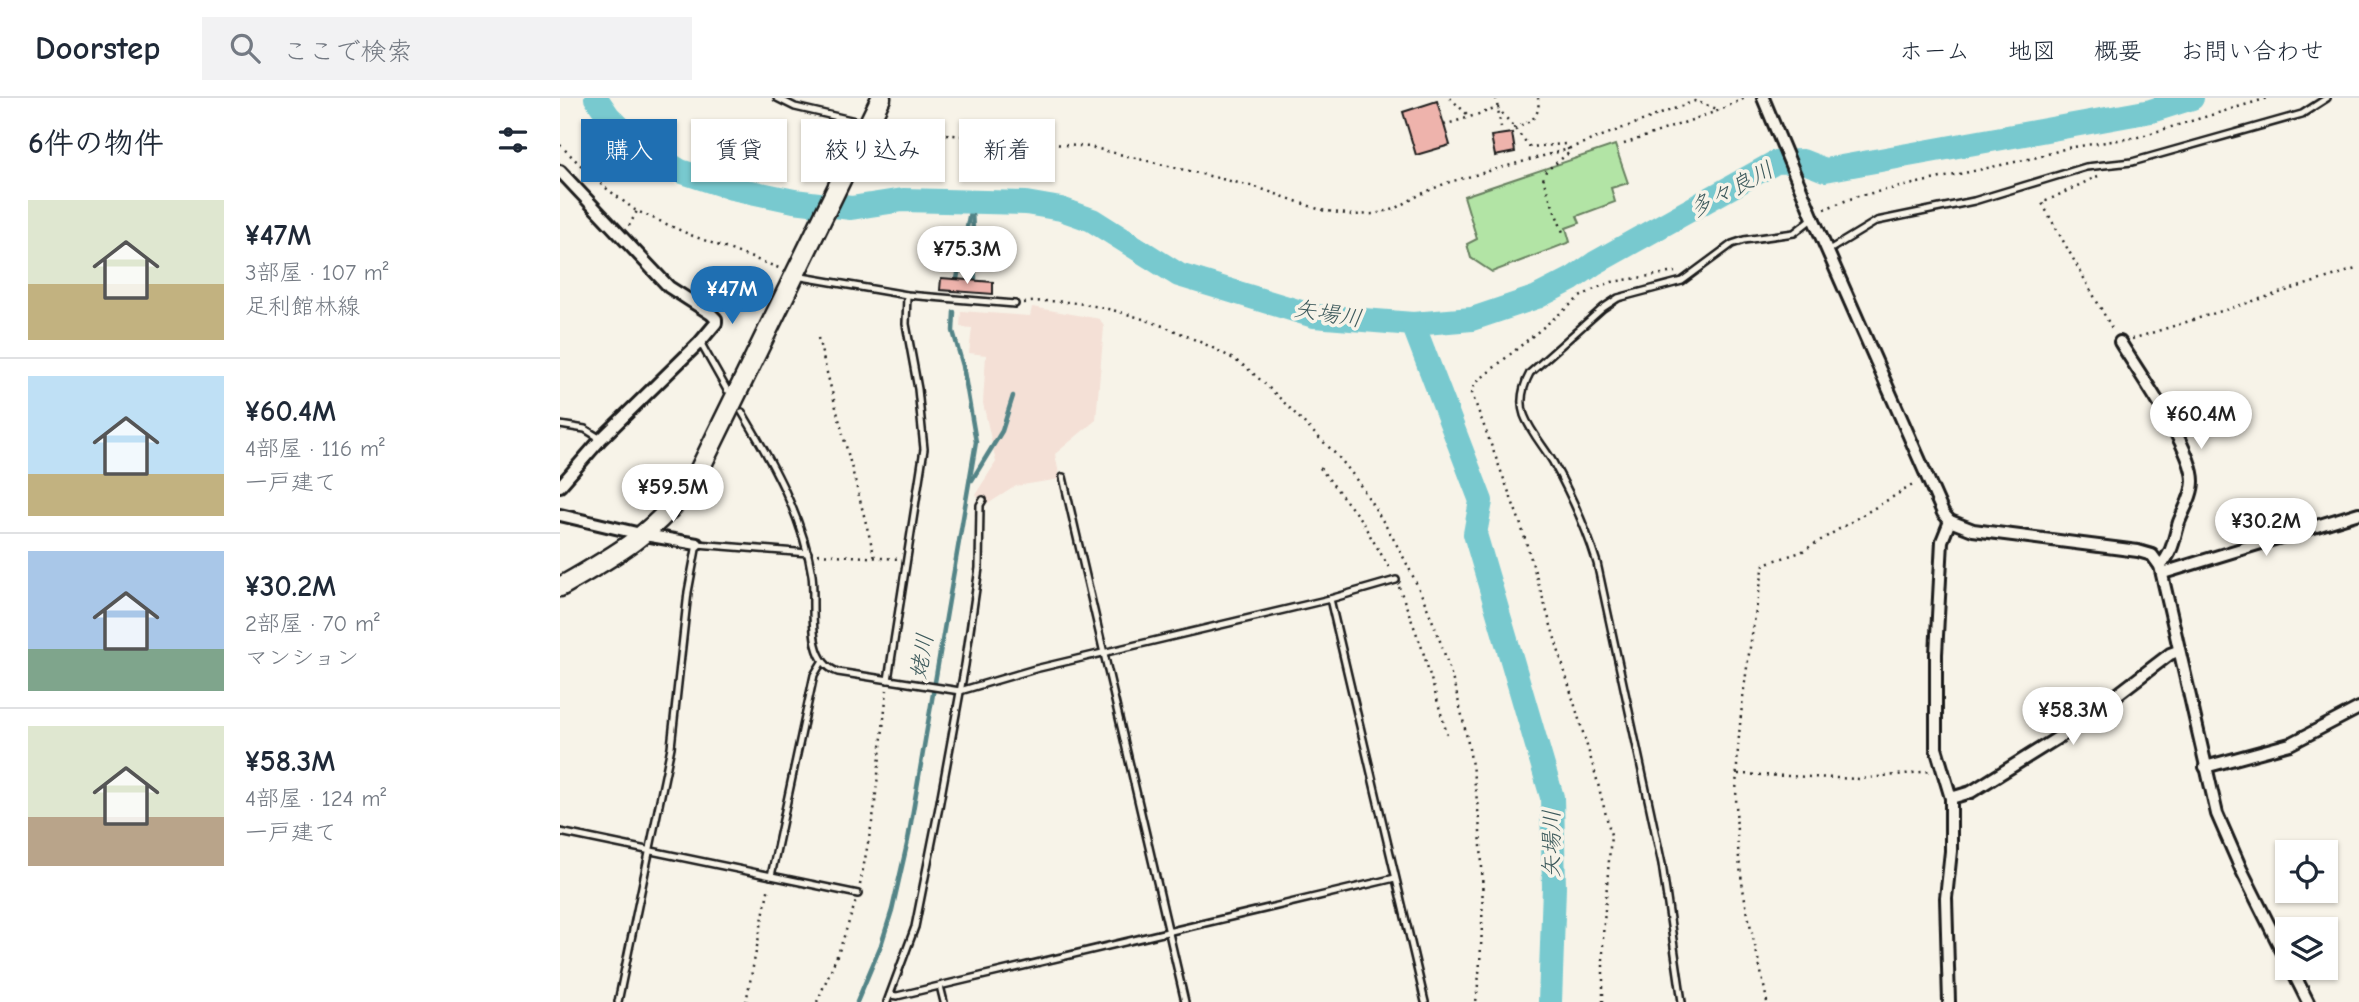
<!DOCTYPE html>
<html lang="ja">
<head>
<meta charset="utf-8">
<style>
	:root { --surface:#fff; --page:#f2f2f3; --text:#1f2937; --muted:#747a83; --line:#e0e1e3; --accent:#1f6fb2 }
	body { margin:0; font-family:"Comic Neue","Klee One",sans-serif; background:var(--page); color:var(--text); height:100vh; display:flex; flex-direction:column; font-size:26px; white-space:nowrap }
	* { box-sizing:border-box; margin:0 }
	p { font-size:23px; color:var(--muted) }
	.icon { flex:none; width:38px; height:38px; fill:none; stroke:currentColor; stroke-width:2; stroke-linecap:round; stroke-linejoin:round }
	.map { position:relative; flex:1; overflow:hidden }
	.side { display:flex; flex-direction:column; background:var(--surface); width:560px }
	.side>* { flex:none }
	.guide { position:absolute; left:21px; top:21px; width:665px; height:63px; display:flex; gap:14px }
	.tools { position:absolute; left:1715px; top:742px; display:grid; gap:14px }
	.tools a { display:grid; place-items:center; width:63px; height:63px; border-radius:0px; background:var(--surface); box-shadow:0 2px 5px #0004; font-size:35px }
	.price { position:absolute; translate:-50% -60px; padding:0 16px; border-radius:24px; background:#fff; color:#222; font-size:23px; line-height:46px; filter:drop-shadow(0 2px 4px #0008) }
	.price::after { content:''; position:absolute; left:50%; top:42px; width:21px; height:16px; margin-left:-10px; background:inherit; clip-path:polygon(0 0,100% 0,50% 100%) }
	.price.selected { background:var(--accent); color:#fff }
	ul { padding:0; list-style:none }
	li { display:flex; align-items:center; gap:21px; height:175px; padding:0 28px }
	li+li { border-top:2px solid var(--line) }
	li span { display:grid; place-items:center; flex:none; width:196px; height:140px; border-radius:0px; color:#555 }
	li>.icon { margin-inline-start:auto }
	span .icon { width:84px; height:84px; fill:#fffc; stroke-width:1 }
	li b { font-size:30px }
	h2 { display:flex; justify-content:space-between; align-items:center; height:84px; padding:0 28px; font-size:30px }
	.chip { padding:0 24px; border-radius:0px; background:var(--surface); box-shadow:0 2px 5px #0004; font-size:24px; line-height:63px }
	.chip.selected { background:var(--accent); color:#fff }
	header { display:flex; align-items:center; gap:42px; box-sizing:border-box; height:98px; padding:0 35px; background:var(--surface); border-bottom:2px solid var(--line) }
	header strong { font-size:33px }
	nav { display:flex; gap:38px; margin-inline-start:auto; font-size:24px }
	.search { width:490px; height:63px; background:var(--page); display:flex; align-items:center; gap:18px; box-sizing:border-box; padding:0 24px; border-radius:0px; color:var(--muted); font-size:26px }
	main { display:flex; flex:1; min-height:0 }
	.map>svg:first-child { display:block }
</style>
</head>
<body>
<header>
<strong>Doorstep</strong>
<div class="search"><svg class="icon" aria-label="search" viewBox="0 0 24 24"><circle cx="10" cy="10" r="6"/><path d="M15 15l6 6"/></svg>ここで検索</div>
<nav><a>ホーム</a><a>地図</a><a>概要</a><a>お問い合わせ</a></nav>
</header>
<main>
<section class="side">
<h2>6件の物件<svg class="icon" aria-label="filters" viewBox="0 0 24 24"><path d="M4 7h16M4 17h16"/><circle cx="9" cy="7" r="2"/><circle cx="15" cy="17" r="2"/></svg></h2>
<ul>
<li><span style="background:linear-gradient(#dfe7d0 60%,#c2b280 0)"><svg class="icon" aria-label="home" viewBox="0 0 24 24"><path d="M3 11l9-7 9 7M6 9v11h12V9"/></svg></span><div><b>¥47M</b><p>3部屋 · 107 m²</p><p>足利館林線</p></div></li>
<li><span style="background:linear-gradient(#bfe0f5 70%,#c2b280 0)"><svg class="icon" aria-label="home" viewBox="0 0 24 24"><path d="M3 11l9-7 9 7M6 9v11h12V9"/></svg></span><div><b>¥60.4M</b><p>4部屋 · 116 m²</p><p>一戸建て</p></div></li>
<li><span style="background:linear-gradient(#a9c7e8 70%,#7fa58c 0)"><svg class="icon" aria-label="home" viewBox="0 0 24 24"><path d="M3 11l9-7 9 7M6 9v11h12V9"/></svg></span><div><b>¥30.2M</b><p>2部屋 · 70 m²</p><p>マンション</p></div></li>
<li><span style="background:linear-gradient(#dfe7d0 65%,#b9a48a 0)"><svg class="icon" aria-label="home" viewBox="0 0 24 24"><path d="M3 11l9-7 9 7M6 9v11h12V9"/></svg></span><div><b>¥58.3M</b><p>4部屋 · 124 m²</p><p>一戸建て</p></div></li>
</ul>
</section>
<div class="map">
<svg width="1799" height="904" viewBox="0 0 1799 904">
	<rect width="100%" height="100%" fill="#f7f3e8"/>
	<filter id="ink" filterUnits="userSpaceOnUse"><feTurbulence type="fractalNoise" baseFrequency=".0143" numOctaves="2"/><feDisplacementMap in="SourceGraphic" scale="14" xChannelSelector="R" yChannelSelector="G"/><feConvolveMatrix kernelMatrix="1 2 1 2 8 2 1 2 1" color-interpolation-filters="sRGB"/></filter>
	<g filter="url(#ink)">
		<path fill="#f4e0d6" d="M472,209L540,221L544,229L536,322L495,356L500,381L456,388L429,405L415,397L436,364L423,305L426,257L409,255L412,230L400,229L401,213L470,218Z"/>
		<path fill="#b2e4a5" stroke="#678060" stroke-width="2" d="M1055,47L1068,85L1051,90L1055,104L1017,118L1020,125L1006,130L1010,144L932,174L911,160L907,146L917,141L904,98Z"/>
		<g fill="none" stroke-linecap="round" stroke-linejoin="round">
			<g stroke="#538487" stroke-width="4.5">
				<path d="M412,111L415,181"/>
				<path d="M397,181L412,103"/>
				<path d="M412,382L442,333L453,298"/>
				<path d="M297,904L321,847L332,812L348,742L416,344L403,268L393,233L394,214"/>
			</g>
			<g stroke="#78c9cf" stroke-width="24">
				<path d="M36,0L49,19L78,47L120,73L172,90L234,103L291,110L343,102L466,105L501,111L532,122L619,177L754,218L853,226L912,221L977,199L1012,181L1035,165L1216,64L1242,63L1265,72L1591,13L1632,0"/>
				<path d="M853,226L921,403L915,436L992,699L994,789L990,904"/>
			</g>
		</g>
		<g fill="#eeb3ac" stroke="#1c1c1c" stroke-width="2">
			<path d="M877,3L890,47L856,57L843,14Z"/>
			<path d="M952,35L955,54L935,58L931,38Z"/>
			<path d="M381,180L433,184V196L380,192Z"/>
		</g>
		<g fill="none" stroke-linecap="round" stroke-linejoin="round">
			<defs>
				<g id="service">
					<path d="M217,0L235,9L304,25"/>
					<path d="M1269,152L1317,123L1414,103L1526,69L1572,64L1742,16L1767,0"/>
					<path d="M236,178L347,197L455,206"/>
					<path d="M140,244L167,292"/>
					<path d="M182,314C212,364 243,419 252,477C256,506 244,563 278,574L400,593L475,571L770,501L836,482"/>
					<path d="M0,327L25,331L41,341"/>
					<path d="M503,379L625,904"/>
					<path d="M770,501L865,904"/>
					<path d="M328,582L364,351L358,291L346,226L347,197"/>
					<path d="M0,734L298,796"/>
					<path d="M211,778L254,577L262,564"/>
					<path d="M380,888L384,904"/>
					<path d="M330,897L337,898L835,780"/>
					<path d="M58,904L111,649L128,494L137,446L248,455"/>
					<path d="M327,904L355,829L379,709L405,567L419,470L420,407L423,402"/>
					<path d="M1122,904L1102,766L1037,465C1026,429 1011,397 993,364C984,349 970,333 964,317C959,302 963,288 970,275L1043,210L1058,200L1122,183L1172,146L1184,142L1234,135L1253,120"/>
				</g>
				<g id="minor">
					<path d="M1203,0L1253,120L1383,415L1390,423L1413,432L1578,453L1592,457L1600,468L1657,716L1681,771L1727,863"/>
					<path d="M0,73L109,189L151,216L156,221V225L140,244L41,341L0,388"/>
					<path d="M1560,244C1579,275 1633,351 1633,383C1633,397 1624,411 1619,424C1614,440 1613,455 1600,468"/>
					<path d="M0,417L85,437L137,446"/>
					<path d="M1603,475L1799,415"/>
					<path d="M1645,669L1730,646L1799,610"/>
					<path d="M1391,700L1411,694L1512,631L1610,556L1618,553"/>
					<path d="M1731,870L1748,904"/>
					<path d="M1389,904L1386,800L1391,753V700L1376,650V556L1382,443L1390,423"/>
				</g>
				<path id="primary" d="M0,489C58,456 92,437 134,383L321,0"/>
			</defs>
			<use href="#service" stroke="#1c1c1c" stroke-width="10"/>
			<use href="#minor" stroke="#1c1c1c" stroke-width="16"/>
			<use href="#primary" stroke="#1c1c1c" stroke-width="23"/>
			<g stroke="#1c1c1c" stroke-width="2.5" stroke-dasharray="2 5" stroke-linecap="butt">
				<path d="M890,0L910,19"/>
				<path d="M936,0L941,29"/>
				<path d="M884,27L938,10L970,49L1005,46L1010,54L986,73L983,82L1004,137"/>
				<path d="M324,28L417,40L530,49L699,90L761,112L792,117L814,116L835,111L859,97L886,85L1005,52L1135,3L1160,12"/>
				<path d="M954,30C970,24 981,20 978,0"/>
				<path d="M1064,46L1160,12L1185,0"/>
				<path d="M0,47L38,84L75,112L133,138L219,170"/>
				<path d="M1538,78L1482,105L1554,234"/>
				<path d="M1264,111L1298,98L1478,59L1507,50L1578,39L1708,0"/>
				<path d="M69,128L77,113"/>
				<path d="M464,205C512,197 574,216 618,234C642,245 667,255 688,271C709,289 730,310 749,330C761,342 775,354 786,368C800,385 812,406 824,425C911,568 936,740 916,904"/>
				<path d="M258,240L315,460"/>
				<path d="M1572,241L1799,170"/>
				<path d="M760,370L801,422L831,473"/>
				<path d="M258,456L339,461"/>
				<path d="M839,489L862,550L887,636"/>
				<path d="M1178,676L1300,681L1371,673"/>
				<path d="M300,787L314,714L327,592"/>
				<path d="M186,904L209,788"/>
				<path d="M257,904L279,853L296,803"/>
				<path d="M1043,904V837L1051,737L1036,678L960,424L912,296L914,288L919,282L1020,199L1036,190L1052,184L1115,174"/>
				<path d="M1207,904C1200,864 1188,824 1182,784C1166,678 1186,570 1204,466L1241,454L1356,385"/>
			</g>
			<use href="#service" stroke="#f7f3e8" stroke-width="5"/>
			<use href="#minor" stroke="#f7f3e8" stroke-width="10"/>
			<use href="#primary" stroke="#f7f3e8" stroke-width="18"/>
		</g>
	</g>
	<g text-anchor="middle" stroke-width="7" stroke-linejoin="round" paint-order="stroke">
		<g font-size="23" font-style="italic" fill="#3c595b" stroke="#f7f3e8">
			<text transform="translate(1171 91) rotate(-28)" y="8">多々良川</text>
			<text transform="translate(768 215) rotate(9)" y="8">矢場川</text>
			<text transform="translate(361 558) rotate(-80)" y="8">姥川</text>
			<text transform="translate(991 746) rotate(-90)" y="8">矢場川</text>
		</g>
	</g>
</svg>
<div class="tools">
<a><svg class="icon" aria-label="locate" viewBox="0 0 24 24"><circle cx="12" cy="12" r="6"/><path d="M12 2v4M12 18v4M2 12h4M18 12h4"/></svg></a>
<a><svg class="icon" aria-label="layers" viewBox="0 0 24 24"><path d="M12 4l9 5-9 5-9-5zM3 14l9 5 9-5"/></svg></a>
</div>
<b class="price" style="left:407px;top:188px">¥75.3M</b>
<b class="price selected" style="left:172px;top:228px">¥47M</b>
<b class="price" style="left:1641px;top:353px">¥60.4M</b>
<b class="price" style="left:113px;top:426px">¥59.5M</b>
<b class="price" style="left:1706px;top:460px">¥30.2M</b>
<b class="price" style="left:1513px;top:649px">¥58.3M</b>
<div class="guide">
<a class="chip selected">購入</a>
<a class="chip">賃貸</a>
<a class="chip">絞り込み</a>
<a class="chip">新着</a>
</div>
</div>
</main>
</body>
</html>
